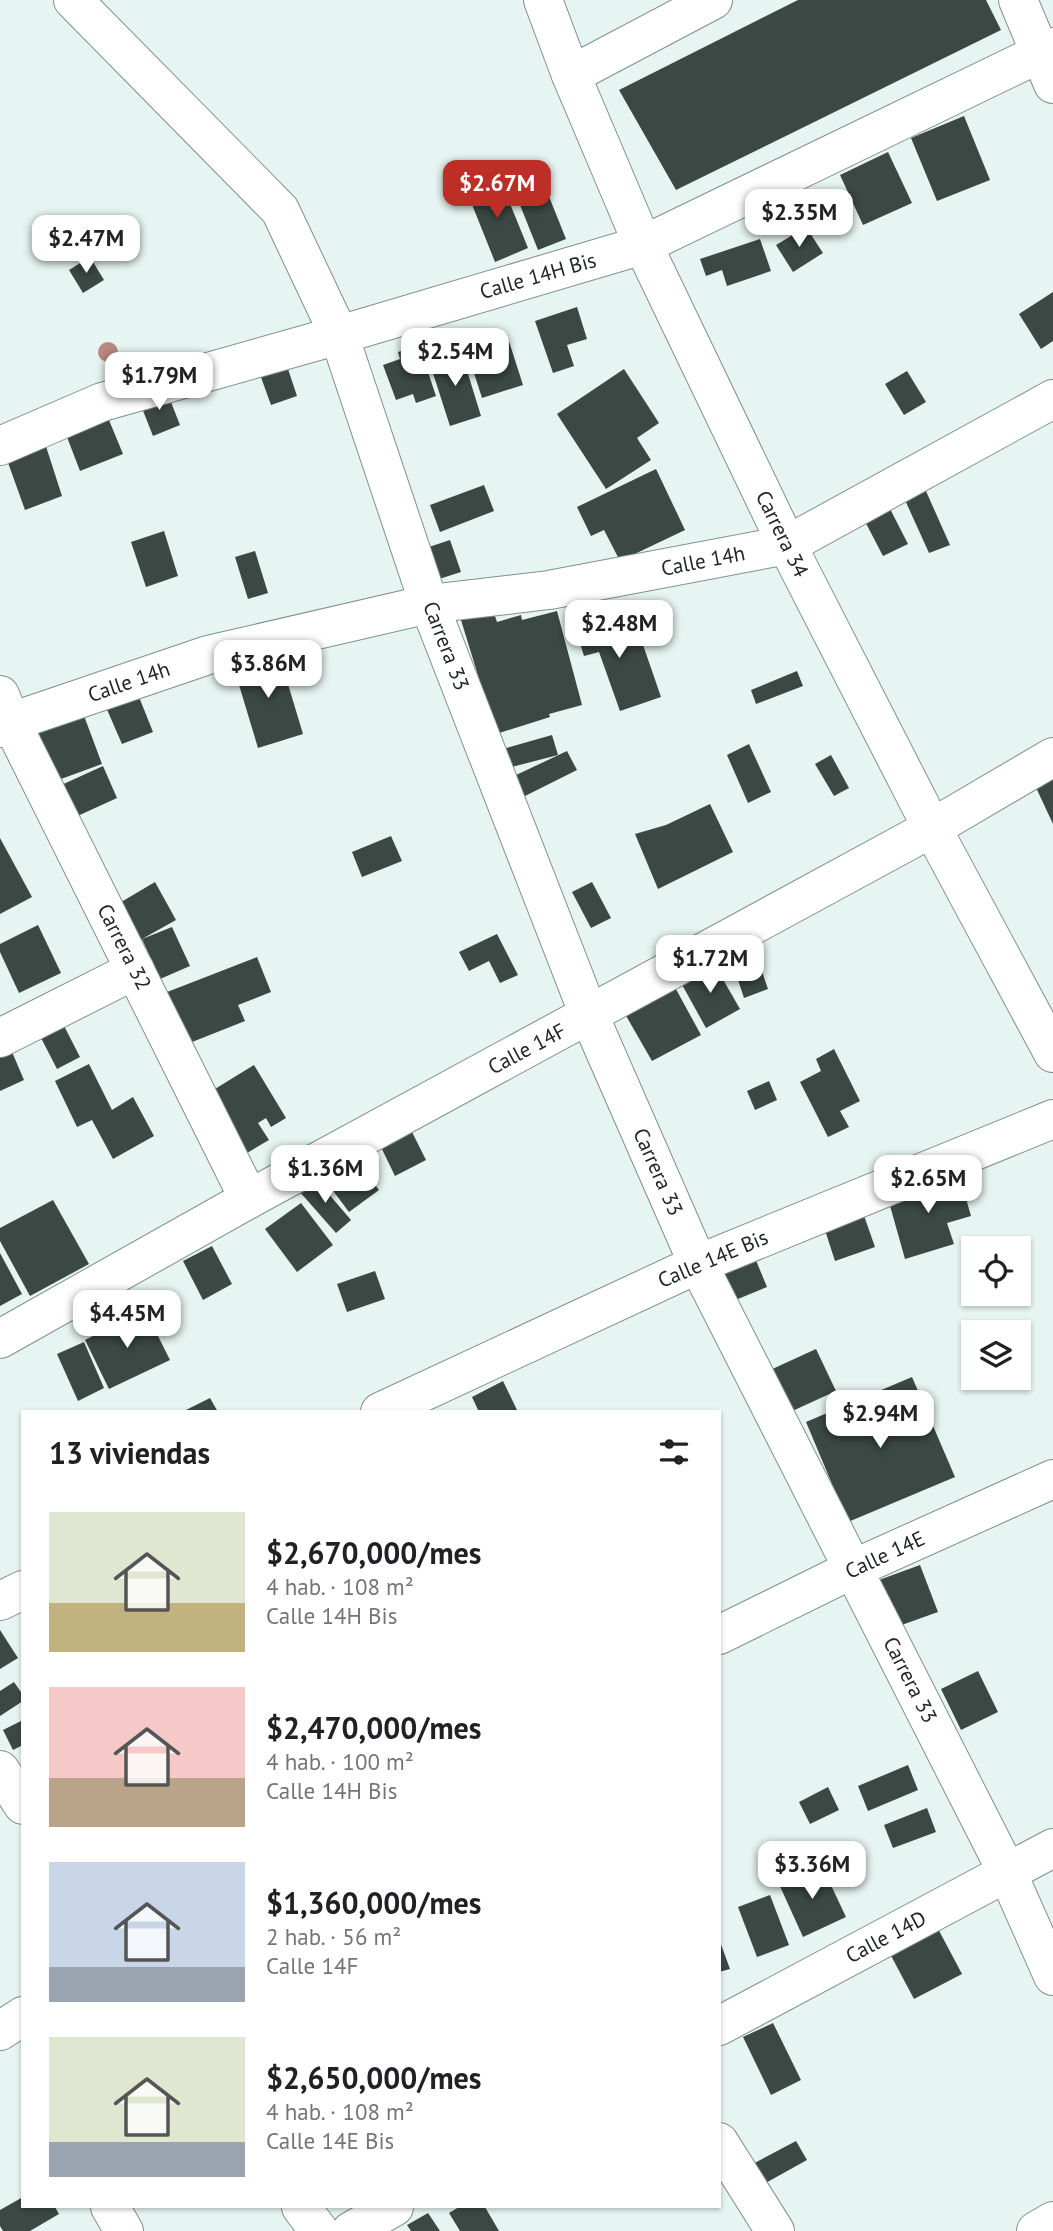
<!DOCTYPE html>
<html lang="es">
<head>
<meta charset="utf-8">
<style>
	:root { --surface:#fff; --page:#f6f6f6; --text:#202124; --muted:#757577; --accent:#bc2e26 }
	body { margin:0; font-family:"PT Sans",sans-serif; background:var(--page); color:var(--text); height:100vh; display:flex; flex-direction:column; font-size:26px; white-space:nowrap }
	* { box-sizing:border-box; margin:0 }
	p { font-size:23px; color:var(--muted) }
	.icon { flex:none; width:38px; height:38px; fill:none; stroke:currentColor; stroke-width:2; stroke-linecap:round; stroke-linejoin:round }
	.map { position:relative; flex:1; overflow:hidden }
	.drawer { position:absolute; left:21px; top:1410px; width:700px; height:798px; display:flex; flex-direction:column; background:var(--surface); border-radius:0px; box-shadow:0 2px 5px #0004 }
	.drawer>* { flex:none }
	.fabs { position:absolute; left:961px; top:1236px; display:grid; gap:14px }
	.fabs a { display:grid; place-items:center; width:70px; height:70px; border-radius:0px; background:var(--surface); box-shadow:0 2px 5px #0004; font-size:35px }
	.price { position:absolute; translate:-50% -60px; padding:0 16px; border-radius:14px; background:#fff; color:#222; font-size:23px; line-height:46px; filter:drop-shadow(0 2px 4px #0008) }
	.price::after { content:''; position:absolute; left:50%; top:42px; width:21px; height:16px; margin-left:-10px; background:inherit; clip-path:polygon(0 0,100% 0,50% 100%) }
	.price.selected { background:var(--accent); color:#fff }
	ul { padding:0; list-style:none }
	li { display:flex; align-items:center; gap:21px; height:175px; padding:0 28px }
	li span { display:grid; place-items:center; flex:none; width:196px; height:140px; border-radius:0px; color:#555 }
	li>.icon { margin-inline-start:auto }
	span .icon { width:84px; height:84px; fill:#fffc; stroke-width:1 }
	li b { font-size:30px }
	h2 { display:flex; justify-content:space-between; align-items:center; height:84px; padding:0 28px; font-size:30px }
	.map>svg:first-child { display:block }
</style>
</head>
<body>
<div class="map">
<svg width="1053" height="2231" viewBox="0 0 1053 2231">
	<rect width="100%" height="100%" fill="#e6f5f1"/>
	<g fill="#3b4844">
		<path d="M798,0H986L1001,30L676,190L619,90Z"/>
		<path d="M964,116L990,180L937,201L911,138Z"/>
		<path d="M888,152L912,203L863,225L840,175Z"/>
		<path d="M500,179L528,248L495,262L467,192Z"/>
		<path d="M542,179L566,239L538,250L514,190Z"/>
		<path d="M806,227L823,253L793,272L776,245Z"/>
		<path d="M760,239L771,271L727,286L722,270L706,276L700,259Z"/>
		<path d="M90,257L104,280L83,293L69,270Z"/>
		<path d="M1053,292V341L1041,349L1019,314Z"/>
		<path d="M577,307L587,339L567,345L574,366L553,373L535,321Z"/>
		<path d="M507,335L523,385L482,398L466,348Z"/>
		<path d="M419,345L436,396L416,403L413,394L396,400L383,365L400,359L398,352Z"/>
		<path d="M461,351L481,416L450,426L429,361Z"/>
		<path d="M285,360L297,396L271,405L258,369Z"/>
		<path d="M624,369L659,423L637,438L651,460L606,489L557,414Z"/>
		<path d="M907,371L926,402L904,415L885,384Z"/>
		<path d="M165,387L180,425L153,436L138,398Z"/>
		<path d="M104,408L123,454L80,471L62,424Z"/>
		<path d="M42,434L62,496L25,510L2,446Z"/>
		<path d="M656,469L685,530L620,561L604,530L591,536L577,507Z"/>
		<path d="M921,480L950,545L929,553L900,489Z"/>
		<path d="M484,485L494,511L440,532L430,505Z"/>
		<path d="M883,495L908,544L883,556L858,508Z"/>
		<path d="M164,531L178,576L146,587L131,542Z"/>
		<path d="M450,540L461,572L439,579L429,547Z"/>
		<path d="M255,551L268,593L248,599L235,557Z"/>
		<path d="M493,610L497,622L521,615L522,620L557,611L582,705L549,714L550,717L496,734L461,620Z"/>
		<path d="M616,611L626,643L641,639L661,697L620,711L599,652L584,656L574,624Z"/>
		<path d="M278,651L303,734L258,748L233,665Z"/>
		<path d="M797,671L803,686L756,704L751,690Z"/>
		<path d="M137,692L153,732L122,744L105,705Z"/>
		<path d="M80,705L102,764L50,783L27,725Z"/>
		<path d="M552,735L558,755L508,768L503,749Z"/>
		<path d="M749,744L771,792L748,803L727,755Z"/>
		<path d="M567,751L577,770L523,797L514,776Z"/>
		<path d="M831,755L849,788L834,796L815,764Z"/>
		<path d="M103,766L117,798L71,819L57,787Z"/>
		<path d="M1053,769V824L1032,779Z"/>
		<path d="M710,804L733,852L658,889L635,834L666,825Z"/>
		<path d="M391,836L402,861L362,877L352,852Z"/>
		<path d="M0,838L32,897L0,914Z"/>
		<path d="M155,882L176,920L142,939L172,927L190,966L160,979L142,939L132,945L111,908Z"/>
		<path d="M592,882L611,918L591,928L572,892Z"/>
		<path d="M38,925L61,973L19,993L0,952V944Z"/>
		<path d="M497,934L518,975L500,983L489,961L469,971L459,952Z"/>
		<path d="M754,948L768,989L744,998L730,956Z"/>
		<path d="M257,957L271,992L238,1005L245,1021L182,1046L162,994Z"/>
		<path d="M713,962L740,1009L706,1028L680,981Z"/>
		<path d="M671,980L701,1035L652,1061L621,1007Z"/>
		<path d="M62,1022L80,1057L57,1069L39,1034Z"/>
		<path d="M9,1045L24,1080L0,1091V1048Z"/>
		<path d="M834,1049L860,1101L840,1111L849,1127L828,1137L800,1082L821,1071L816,1059Z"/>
		<path d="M89,1064L112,1110L133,1097L154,1136L113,1159L92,1120L77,1127L55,1081Z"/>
		<path d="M254,1065L286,1118L271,1127L266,1118L258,1123L269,1140L247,1153L210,1092Z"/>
		<path d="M769,1081L777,1100L755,1110L747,1091Z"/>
		<path d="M409,1126L426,1160L395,1176L378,1141Z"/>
		<path d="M352,1154L379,1190L349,1212L322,1176Z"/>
		<path d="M959,1174L971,1216L947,1223L954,1244L905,1259L887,1195Z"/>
		<path d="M315,1178L351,1220L336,1233L299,1191Z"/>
		<path d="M53,1200L89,1264L30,1296L0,1241V1228Z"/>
		<path d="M301,1203L333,1245L297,1272L265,1229Z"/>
		<path d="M862,1210L875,1247L835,1261L823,1224Z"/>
		<path d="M212,1246L232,1284L203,1300L183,1261Z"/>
		<path d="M750,1246L767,1287L721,1306L705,1264Z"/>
		<path d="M0,1253L22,1294L0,1306Z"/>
		<path d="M375,1271L385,1299L347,1312L337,1284Z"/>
		<path d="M145,1310L170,1360L109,1389L85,1340Z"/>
		<path d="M84,1342L104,1388L78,1401L57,1354Z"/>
		<path d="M816,1349L836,1391L788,1413L768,1371Z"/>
		<path d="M912,1377L955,1477L848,1522L806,1422Z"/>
		<path d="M503,1381L518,1412H479L472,1397Z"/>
		<path d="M210,1398L218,1412H182Z"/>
		<path d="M920,1565L938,1612L896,1627L879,1580Z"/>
		<path d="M0,1630L18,1658L0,1669Z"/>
		<path d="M978,1671L998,1712L961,1730L941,1689Z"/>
		<path d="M14,1682L23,1695V1701L0,1716V1691Z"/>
		<path d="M23,1720V1745L13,1750L3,1730Z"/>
		<path d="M908,1765L918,1790L868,1811L858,1786Z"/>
		<path d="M828,1787L839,1810L810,1824L799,1802Z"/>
		<path d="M927,1808L936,1832L893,1848L884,1825Z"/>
		<path d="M821,1864L846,1917L803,1937L779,1884Z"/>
		<path d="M770,1895L789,1945L757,1957L738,1907Z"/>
		<path d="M936,1925L962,1974L914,1999L888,1950Z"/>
		<path d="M719,1939L730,1969L719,1972Z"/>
		<path d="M773,2023L801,2080L771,2095L743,2037Z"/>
		<path d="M796,2141L807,2160L760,2186L749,2166Z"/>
		<path d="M23,2197V2207H55L59,2214L30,2231H3L0,2226V2210Z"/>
		<path d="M459,2207H485L499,2231H460L449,2213Z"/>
		<path d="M428,2213L440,2231H411L407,2225Z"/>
	</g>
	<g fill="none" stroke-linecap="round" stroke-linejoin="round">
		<defs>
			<g id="street">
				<path d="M73,0L280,210L339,335L429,604L589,1015L698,1264L1007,1872L1053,1976"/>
				<path d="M543,0L571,75L643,245L787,545L932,828L1053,1053"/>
				<path d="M1018,0L1053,84"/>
				<path d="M571,75L713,0"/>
				<path d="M0,446L102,402L339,335L643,245L1053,47"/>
				<path d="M0,695L11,722L249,1199"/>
				<path d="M0,728L11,722L208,655L429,604L549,590L787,545L1053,399"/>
				<path d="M0,1038L135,970"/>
				<path d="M0,1339L249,1199L932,828L1053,757"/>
				<path d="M380,1412L698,1264L1053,1119"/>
				<path d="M0,1601L23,1590"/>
				<path d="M719,1635L853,1569L1053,1479"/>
				<path d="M0,1770L23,1805"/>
				<path d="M719,2026L1053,1848"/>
				<path d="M0,2031L23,2016"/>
				<path d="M719,2142L775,2231"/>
				<path d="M110,2207L124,2231"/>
				<path d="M301,2207L319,2231"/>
				<path d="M351,2231L394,2207"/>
				<path d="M1036,2231L1053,2221"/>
			</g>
		</defs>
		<use href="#street" stroke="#82908c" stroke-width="40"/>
		<use href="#street" stroke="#fff" stroke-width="38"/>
	</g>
	<circle fill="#b98881" cx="108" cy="352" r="10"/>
	<g text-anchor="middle" stroke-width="7" stroke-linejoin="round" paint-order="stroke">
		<g font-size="21" fill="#212725" stroke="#fff">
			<text transform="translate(538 276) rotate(-16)" y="7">Calle 14H Bis</text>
			<text transform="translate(782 534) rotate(64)" y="7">Carrera 34</text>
			<text transform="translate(703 561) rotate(-11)" y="7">Calle 14h</text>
			<text transform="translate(446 646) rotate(69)" y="7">Carrera 33</text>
			<text transform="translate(129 682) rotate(-19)" y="7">Calle 14h</text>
			<text transform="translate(124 947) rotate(63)" y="7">Carrera 32</text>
			<text transform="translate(527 1049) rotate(-28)" y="7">Calle 14F</text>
			<text transform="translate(658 1172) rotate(66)" y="7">Carrera 33</text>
			<text transform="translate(713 1259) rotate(-23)" y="7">Calle 14E Bis</text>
			<text transform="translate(885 1555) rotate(-25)" y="7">Calle 14E</text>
			<text transform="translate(910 1680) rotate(63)" y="7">Carrera 33</text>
			<text transform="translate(886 1937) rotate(-28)" y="7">Calle 14D</text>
		</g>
	</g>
</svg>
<div class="fabs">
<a><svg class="icon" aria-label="locate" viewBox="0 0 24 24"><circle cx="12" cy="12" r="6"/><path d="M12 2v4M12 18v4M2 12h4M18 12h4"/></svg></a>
<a><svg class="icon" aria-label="layers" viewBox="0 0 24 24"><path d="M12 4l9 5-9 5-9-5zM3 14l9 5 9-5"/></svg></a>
</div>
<b class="price selected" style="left:497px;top:220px">$2.67M</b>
<b class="price" style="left:799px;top:249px">$2.35M</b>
<b class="price" style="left:86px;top:275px">$2.47M</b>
<b class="price" style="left:455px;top:388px">$2.54M</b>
<b class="price" style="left:159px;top:412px">$1.79M</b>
<b class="price" style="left:619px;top:660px">$2.48M</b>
<b class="price" style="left:268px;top:700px">$3.86M</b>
<b class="price" style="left:710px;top:995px">$1.72M</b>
<b class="price" style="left:325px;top:1205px">$1.36M</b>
<b class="price" style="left:928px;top:1215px">$2.65M</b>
<b class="price" style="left:127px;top:1350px">$4.45M</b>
<b class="price" style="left:880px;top:1450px">$2.94M</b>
<b class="price" style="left:812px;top:1901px">$3.36M</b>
<section class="drawer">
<h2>13 viviendas<svg class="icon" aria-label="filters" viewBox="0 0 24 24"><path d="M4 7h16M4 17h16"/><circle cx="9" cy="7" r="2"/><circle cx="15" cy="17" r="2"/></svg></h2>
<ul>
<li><span style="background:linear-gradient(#dfe7d0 65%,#c2b280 0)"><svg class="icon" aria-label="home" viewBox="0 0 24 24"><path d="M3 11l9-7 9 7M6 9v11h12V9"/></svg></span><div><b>$2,670,000/mes</b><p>4 hab. · 108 m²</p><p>Calle 14H Bis</p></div></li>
<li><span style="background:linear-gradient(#f6c9c9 65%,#b9a48a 0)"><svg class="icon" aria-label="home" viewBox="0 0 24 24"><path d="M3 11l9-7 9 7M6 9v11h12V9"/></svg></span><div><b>$2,470,000/mes</b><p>4 hab. · 100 m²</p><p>Calle 14H Bis</p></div></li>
<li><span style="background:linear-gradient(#c9d6e8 75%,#9aa5b1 0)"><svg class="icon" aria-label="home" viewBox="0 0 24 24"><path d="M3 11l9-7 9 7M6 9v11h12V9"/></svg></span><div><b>$1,360,000/mes</b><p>2 hab. · 56 m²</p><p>Calle 14F</p></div></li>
<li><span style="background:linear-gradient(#dfe7d0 75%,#9aa5b1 0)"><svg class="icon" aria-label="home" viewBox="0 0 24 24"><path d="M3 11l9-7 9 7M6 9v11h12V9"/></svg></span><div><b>$2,650,000/mes</b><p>4 hab. · 108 m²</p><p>Calle 14E Bis</p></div></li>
</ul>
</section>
</div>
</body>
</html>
